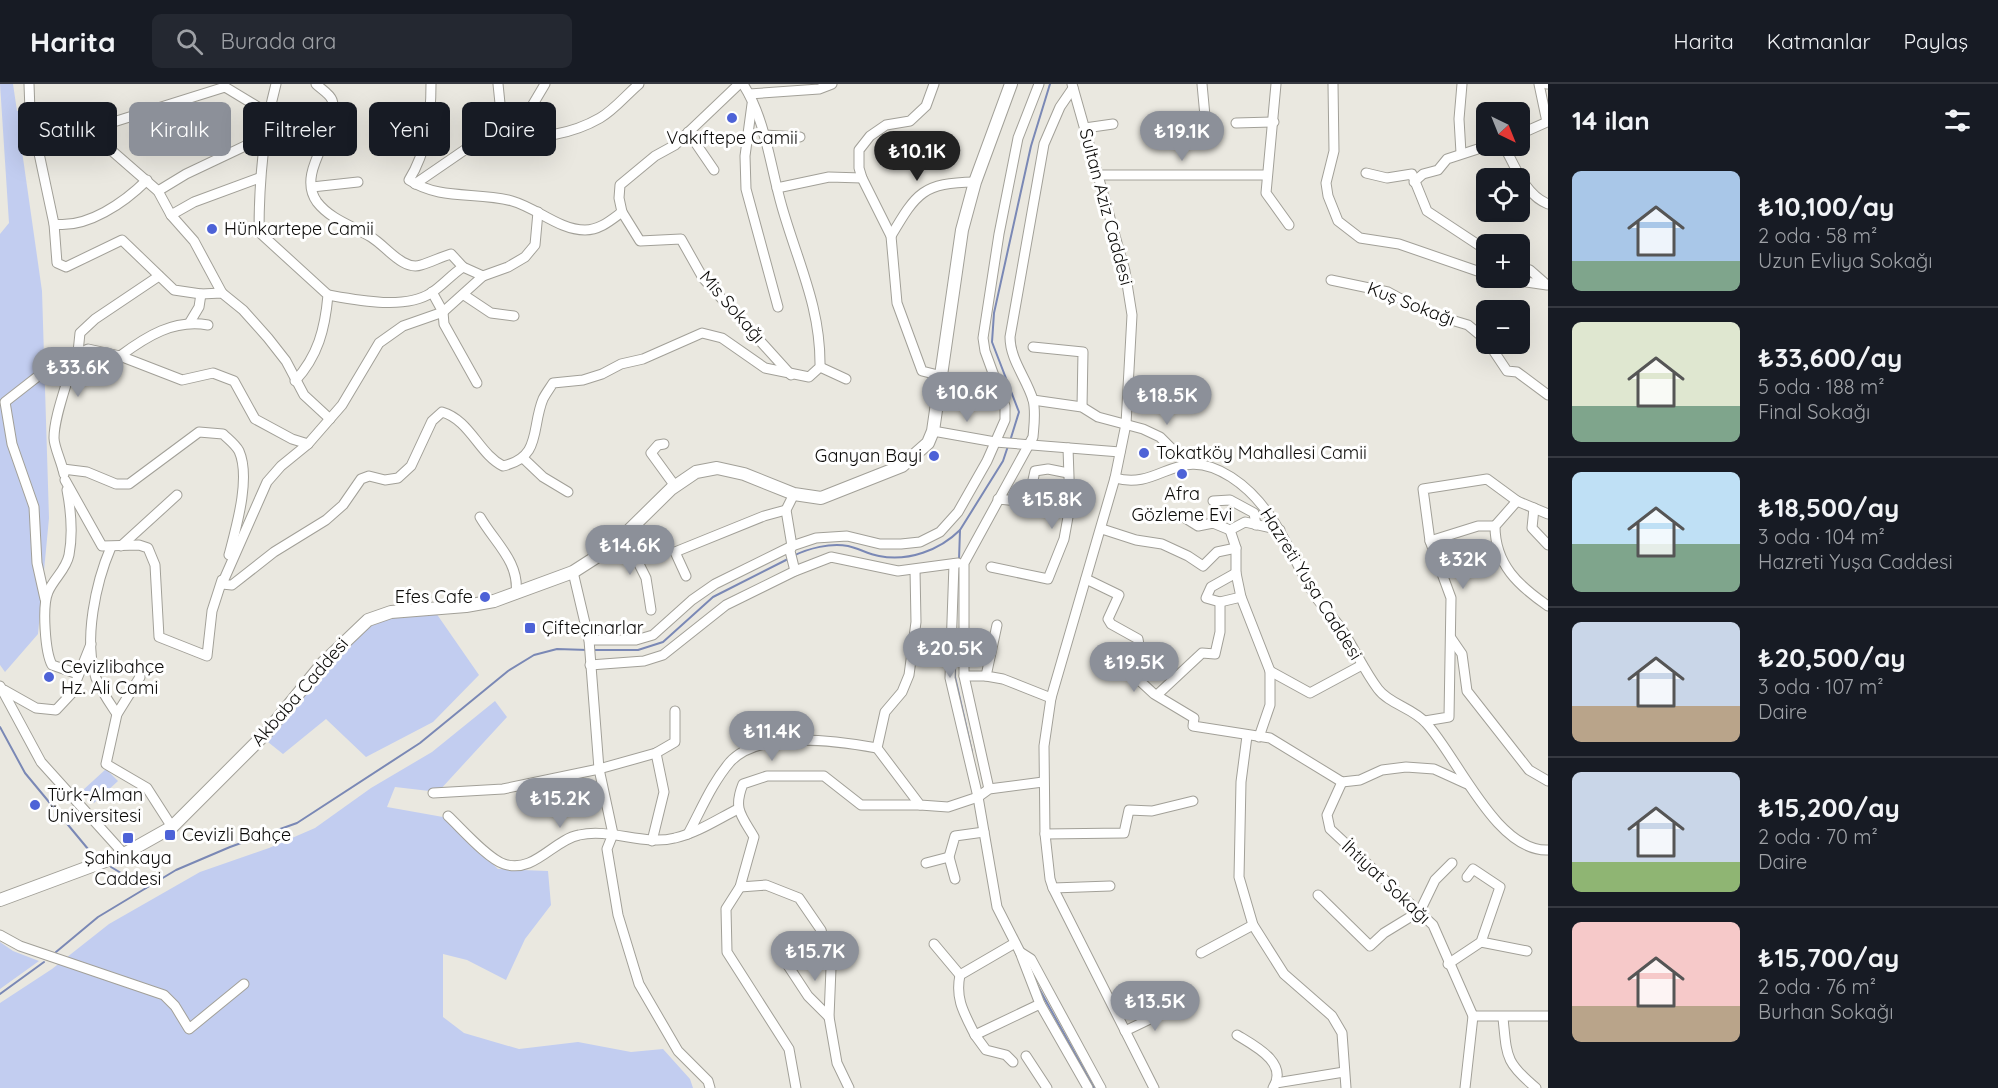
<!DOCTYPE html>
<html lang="tr">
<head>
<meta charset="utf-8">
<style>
	:root { --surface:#171b24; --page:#242831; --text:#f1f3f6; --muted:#9ea1a6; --line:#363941; --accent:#8c9099 }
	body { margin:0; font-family:Quicksand,sans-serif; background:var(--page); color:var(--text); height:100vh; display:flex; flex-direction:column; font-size:22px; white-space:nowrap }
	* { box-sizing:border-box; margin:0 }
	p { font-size:20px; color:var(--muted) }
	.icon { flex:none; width:33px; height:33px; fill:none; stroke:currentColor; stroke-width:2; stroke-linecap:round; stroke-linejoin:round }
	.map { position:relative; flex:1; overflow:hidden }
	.details { display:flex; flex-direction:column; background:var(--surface); width:450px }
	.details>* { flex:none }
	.banner { position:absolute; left:18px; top:18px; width:570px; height:54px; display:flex; gap:12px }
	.needle { width:39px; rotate:137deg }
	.tools { position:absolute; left:1476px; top:18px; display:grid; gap:12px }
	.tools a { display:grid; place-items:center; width:54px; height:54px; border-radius:9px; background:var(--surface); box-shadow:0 6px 24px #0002; font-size:30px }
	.price { position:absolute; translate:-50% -51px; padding:0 14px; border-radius:21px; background:var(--accent); color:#fff; font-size:20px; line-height:39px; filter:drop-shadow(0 2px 3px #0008) }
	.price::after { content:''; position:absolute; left:50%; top:36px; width:18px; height:14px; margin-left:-9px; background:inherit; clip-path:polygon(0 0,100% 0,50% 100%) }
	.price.on { background:#222; color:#fff }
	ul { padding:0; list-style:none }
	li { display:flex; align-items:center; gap:18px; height:150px; padding:0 24px }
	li+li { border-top:2px solid var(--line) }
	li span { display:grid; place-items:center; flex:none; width:168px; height:120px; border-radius:9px; color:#555 }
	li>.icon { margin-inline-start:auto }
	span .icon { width:72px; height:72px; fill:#fffc; stroke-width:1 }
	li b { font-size:26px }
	h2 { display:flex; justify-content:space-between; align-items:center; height:72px; padding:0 24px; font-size:26px }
	.chip { padding:0 21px; border-radius:9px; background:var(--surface); box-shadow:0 6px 24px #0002; font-size:21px; line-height:54px }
	.chip.on { background:var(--accent); color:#fff }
	header { display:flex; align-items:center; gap:36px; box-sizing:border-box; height:84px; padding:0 30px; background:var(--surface); border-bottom:2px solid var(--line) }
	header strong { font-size:28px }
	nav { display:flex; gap:33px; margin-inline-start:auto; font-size:21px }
	.search { width:420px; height:54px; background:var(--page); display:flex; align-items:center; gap:15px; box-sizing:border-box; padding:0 21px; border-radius:9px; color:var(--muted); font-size:22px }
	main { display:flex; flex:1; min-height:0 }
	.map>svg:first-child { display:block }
</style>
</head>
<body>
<header>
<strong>Harita</strong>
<div class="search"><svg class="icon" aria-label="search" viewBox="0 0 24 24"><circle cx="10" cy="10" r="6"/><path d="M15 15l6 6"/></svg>Burada ara</div>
<nav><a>Harita</a><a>Katmanlar</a><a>Paylaş</a></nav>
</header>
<main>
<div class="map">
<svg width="1548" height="1004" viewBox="0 0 1548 1004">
	<rect width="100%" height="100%" fill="#eae8e0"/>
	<g fill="#c2cdf0">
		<path d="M0,0H13L17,27L27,26L31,51L20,53L42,207L49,434L38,550L5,588L0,581V150L9,139Z"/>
		<path d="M436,529L479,591L433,638L366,673L326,635L283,670L268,658C298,617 337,553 385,534C400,528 421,530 436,529Z"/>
		<path d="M495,617L507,633L438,708L395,703L387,723L443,733L498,785L548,787L551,821L525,855L506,896L467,876L443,870V933L464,949L519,965L578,958L631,968L663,965L690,995L693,1004H0V919L52,885L109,840L200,788L269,764L315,744L371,704L432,668Z"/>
		<path d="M106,685L118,697L94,719L82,707Z"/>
		<path d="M0,858L13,867L39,877L0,905Z"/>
	</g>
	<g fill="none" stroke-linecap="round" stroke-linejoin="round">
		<g stroke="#7a88b5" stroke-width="2">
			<path d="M1010,357L1019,328L992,258L994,229L1031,62L1050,0"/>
			<path d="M793,472C809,464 830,459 848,462C858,464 868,470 879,472C908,478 940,466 960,446"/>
			<path d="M959,476L960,446L1003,377L1008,362"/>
			<path d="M594,566H638L663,558L713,513L788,475"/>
			<path d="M955,583V593L972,668"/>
			<path d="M0,643L25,689L88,765L97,773"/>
			<path d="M111,783L146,804"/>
			<path d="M56,868L98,833L176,786L230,763L297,739L420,659L508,587L534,571L557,565L588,566"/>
			<path d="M1036,899L1094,1004"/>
			<path d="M0,910L44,878"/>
		</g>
		<defs>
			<g id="minor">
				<path d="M29,0L30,27L54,140L57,179L66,183L122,156L174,206L201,210L222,209L243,226L268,254L286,277L304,311L330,335"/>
				<path d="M276,0C263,49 259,97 259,148L328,211C325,245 318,272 295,297"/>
				<path d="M316,0C321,5 330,10 332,16C343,46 294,86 317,118C331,136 353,142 371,153C386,162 403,187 421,181C431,178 441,173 451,170L463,183L483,192"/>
				<path d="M431,0C431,34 427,67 409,96C441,117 477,107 512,117C537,124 559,146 585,146C600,146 611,136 622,128L619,114L620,101L655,72L675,61L739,0"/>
				<path d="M498,0L502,39L506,49C535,58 574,49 600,34C614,26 626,11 639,0"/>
				<path d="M934,0L926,22L910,37L886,41L870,52L859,66V84L862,94L891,152L897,219L922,287L942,292"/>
				<path d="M1072,0L1125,187L1132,231L1126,340L1115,394L1051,614L1044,662L1045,750L1050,795L1053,804L1154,1004"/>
				<path d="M1202,0L1205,32"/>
				<path d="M1276,0L1266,109L1289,141"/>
				<path d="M1333,0L1334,67L1326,99L1328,112L1338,137L1360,154L1399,160L1486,190"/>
				<path d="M1547,0H1548"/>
				<path d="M749,10L819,5L832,0"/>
				<path d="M752,20L745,72L746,105L778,223"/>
				<path d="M33,37L88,46L225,3L268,29"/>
				<path d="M1236,39L1274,38"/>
				<path d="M1085,44L1113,40"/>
				<path d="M88,46L158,107L171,131L194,157L222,209"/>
				<path d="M688,48L714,86"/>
				<path d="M1520,50L1547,38L1539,0"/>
				<path d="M764,51L800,53"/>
				<path d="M520,53L526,32L545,0"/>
				<path d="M1504,62C1515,82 1525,111 1548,120"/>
				<path d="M1461,69L1459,35L1462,0"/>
				<path d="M1366,89L1387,94L1412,90L1427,127L1486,166"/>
				<path d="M1098,91H1266"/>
				<path d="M1414,98L1423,90L1438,86L1447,75L1487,62"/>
				<path d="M415,100L482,54L506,49"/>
				<path d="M312,103L358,98"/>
				<path d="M777,104L829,93L862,94"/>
				<path d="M158,107L186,90L264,53"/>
				<path d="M538,128L535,161L525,173L508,183L483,192L443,228L403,242L379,259L342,321L308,360L281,382L267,398L222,500L232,501L274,468L326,436L343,421L361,395L369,392L385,396L398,394L411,382L432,337L442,328C470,336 479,370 503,382C542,373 531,344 543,315C546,309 550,304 553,299L583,296L602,290L621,280L643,275L702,249L722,254L765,284L809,293L820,283C821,224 798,179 782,123C770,82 766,36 743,0"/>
				<path d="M622,128L640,157L681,155L703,194L791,291"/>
				<path d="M171,131L194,118L259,94"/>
				<path d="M54,140C87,145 125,118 147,96"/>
				<path d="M891,152C917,108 923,99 975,98"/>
				<path d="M1497,194L1547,201L1530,186L1520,183"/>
				<path d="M1331,196L1388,208L1425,228L1468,241L1486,256"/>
				<path d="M432,208L443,228L444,240L477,299"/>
				<path d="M328,211C356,216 405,226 431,209C442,202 451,191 463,183"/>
				<path d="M464,211L491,229L514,232"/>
				<path d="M190,238L199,223L201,210"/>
				<path d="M1489,260L1507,287L1517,288L1548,311"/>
				<path d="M1033,263L1083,268L1082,323"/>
				<path d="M78,268L80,249L95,235L159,192"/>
				<path d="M120,272C147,252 174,235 208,241"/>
				<path d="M820,283L846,295"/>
				<path d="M37,293L5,318L12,360L34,423L37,479L45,515"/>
				<path d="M1033,316L1082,323L1098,333L1143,345L1160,353L1186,379"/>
				<path d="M933,347L995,358L1120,368"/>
				<path d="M664,360L658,361L651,369L675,402"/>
				<path d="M523,374L543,393L568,408"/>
				<path d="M63,385L87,388L116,400H129L199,348L223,350C228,355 235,360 239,367C251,394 236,444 229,471"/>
				<path d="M64,390C62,379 54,363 54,354C54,331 69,296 74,272L88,265L120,272L182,296L213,289L234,297L255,335L292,355L308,360"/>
				<path d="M1115,394C1162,407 1177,358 1231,393C1273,420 1288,466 1312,507C1319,520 1331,530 1340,543C1354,563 1363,585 1378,605C1389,620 1413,624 1426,639C1457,672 1496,768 1548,766"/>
				<path d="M65,396L102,462L139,461L148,464L155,481L159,553L207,572L212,527L222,496"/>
				<path d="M67,406C71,427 73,450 69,471C66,486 54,494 48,508C42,522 45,568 52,581L78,590"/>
				<path d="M794,410L786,426L792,462L790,467L795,487"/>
				<path d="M998,415L1028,418L1035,387L1048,385L1068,389"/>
				<path d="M1213,417L1230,416L1254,429L1256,441"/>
				<path d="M1517,417L1495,442C1495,481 1519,502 1548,522"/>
				<path d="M1534,424L1532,444L1548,461"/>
				<path d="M1182,432L1198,442L1213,439L1230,446"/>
				<path d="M480,433C495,459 520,478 516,510"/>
				<path d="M1102,445L1136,456L1162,460L1188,472L1203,482L1217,468L1236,464"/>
				<path d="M625,452L646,494L651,526"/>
				<path d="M1430,457L1478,442H1495"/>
				<path d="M121,462L177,411"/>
				<path d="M111,463C96,498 83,556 96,594C101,607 109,618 117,630"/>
				<path d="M954,480L950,594L978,713L997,823L1020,868L1040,920L1088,1004"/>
				<path d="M991,483L1048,495L1064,455L1070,422L1068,364"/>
				<path d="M915,486L916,538L909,591L902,608L885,628L877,664L920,721L948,723L978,713L989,705L1043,698"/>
				<path d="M573,488L589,556L599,685L613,750L607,765L618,831L639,900L678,967L708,997L710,1004"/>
				<path d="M1236,489L1211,503L1206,514L1220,518L1241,513"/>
				<path d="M686,492L675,468L764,432L786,426"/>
				<path d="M1086,495L1119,511L1108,535L1111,540L1138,555L1139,561L1127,585L1154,610L1194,634L1193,642L1270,654L1342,698L1360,696L1382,686L1406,683L1434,685L1467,700"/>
				<path d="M997,541L986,592L1003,595L1051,614"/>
				<path d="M1451,554L1462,570L1467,607L1529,686L1548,697"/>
				<path d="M589,556H636L653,551L692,516L715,500L792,462L816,454L847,452L880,460H901L920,458L940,448L958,428L987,377L1005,336V322L985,267L983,254L999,150L1018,54L1039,0"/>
				<path d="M590,581L644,577L663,571L726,521L795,487L831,473L898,487L958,479"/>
				<path d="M1270,587L1310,609L1362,581"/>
				<path d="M964,592H986"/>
				<path d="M140,593L117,630L106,680L147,704L172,743"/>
				<path d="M0,602L41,678L124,770"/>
				<path d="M4,606L36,624L56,626L71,610L91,560"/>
				<path d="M1157,611L1202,569L1215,570L1220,548V518"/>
				<path d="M1425,637L1449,633L1451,514L1430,457L1423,405L1487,395L1517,417L1548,430"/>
				<path d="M1247,652L1241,698L1239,793L1253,841L1284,890L1332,932L1342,949L1346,1004"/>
				<path d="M1259,653L1270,621V587L1241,513L1236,489V464L1230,446L1245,438L1280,446"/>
				<path d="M1342,698L1327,731L1330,745L1433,841L1473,932L1465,1004"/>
				<path d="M989,705L964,592V479L1033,353C1034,341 1036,328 1033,316C1027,295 1010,276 1010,253L1044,60L1060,23L1073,4"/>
				<path d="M433,709L503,705L599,685L656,669L675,658V627"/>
				<path d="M448,732C461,744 488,775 504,780C534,790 553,756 579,751C611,744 644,762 675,754C697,749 718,735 738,725"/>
				<path d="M688,750C701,726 712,699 730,678C760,645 838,657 877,664"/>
				<path d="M1045,750L1124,749L1129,726L1152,727L1193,717"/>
				<path d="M652,757L664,708L656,669"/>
				<path d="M926,779L949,773"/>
				<path d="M955,795L949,773L955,752L984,748"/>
				<path d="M740,803L766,801L799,814L821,846L831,884L829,933L837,979L849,1004"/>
				<path d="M1053,804L1110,802"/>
				<path d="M1318,811L1370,862L1384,849L1420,827L1435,796L1452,779"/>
				<path d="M0,851L20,862L164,911L175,922L189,945L244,900"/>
				<path d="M1481,858L1527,867"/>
				<path d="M1015,859L960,891C955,915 964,929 975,951L1040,920"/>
				<path d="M934,860L960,891"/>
				<path d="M1020,868L1031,875L1101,1004"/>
				<path d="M1201,869L1253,841"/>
				<path d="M785,877L808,912L829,933"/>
				<path d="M1448,880L1481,858L1500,803L1473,785L1467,793"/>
				<path d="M1473,932H1548"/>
				<path d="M1503,934C1507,973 1505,978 1536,1004"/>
				<path d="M1125,947L1173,924"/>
				<path d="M975,951L986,966L1006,971L1013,978"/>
				<path d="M1237,951C1255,962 1289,979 1273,1004"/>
				<path d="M1026,972L1047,1004"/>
				<path d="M1276,999L1344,988"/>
				<path d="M796,1004L789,965L727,868L726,825L740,803L754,753C741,731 733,725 743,700L767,692H824L861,721H920"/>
			</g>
			<path id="major" d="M0,816L124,770L172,743L267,648L324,578L368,536L391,528L466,522L494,517L573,488L612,463L671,405L696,388L717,384L744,390L794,410L821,414L902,382L928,359L933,347L962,146L975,98L1011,0"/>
		</defs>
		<use href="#minor" stroke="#a2a098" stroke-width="11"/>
		<use href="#major" stroke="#a2a098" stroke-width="14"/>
		<use href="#minor" stroke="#fff" stroke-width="9"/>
		<use href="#major" stroke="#fff" stroke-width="12"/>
	</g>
	<g fill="#4d62d7" stroke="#fff" stroke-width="2">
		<circle cx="732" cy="34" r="6"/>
		<circle cx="212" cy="145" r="6"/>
		<circle cx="1144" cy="369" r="6"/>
		<circle cx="934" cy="372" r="6"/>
		<circle cx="1182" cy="390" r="6"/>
		<circle cx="485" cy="513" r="6"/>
		<rect x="524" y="538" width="12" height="12" rx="3"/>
		<circle cx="49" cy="593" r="6"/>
		<circle cx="35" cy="721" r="6"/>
		<rect x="164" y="745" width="12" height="12" rx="3"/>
		<rect x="122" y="748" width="12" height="12" rx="3"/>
	</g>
	<g text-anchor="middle" stroke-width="6" stroke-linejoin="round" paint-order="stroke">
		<g font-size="18" fill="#0c0b09" stroke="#fff" text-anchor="start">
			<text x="732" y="60" text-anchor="middle">Vakıftepe Camii</text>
			<text x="224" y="151">Hünkartepe Camii</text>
			<text x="1156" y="375">Tokatköy Mahallesi Camii</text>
			<text x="922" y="378" text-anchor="end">Ganyan Bayi</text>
			<text x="1182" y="416" text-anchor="middle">Afra<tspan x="1182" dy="21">Gözleme Evi</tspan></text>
			<text x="473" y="519" text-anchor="end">Efes Cafe</text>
			<text x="542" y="550">Çifteçınarlar</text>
			<text x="61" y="589">Cevizlibahçe<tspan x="61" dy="21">Hz. Ali Cami</tspan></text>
			<text x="47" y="717">Türk-Alman<tspan x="47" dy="21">Üniversitesi</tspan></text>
			<text x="182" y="757">Cevizli Bahçe</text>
			<text x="128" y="780" text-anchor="middle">Şahinkaya<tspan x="128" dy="21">Caddesi</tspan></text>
		</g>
		<g font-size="18" fill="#0c0b09" stroke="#fff">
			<text transform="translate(1106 123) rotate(75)" y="6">Sultan Aziz Caddesi</text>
			<text transform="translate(1411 220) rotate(21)" y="6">Kuş Sokağı</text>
			<text transform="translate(732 223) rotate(49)" y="6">Mis Sokağı</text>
			<text transform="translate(1311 500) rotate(58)" y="6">Hazreti Yuşa Caddesi</text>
			<text transform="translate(300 608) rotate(-49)" y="6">Akbaba Caddesi</text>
			<text transform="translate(1386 798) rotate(43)" y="6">İhtiyat Sokağı</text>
		</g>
	</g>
</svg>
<div class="tools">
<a><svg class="needle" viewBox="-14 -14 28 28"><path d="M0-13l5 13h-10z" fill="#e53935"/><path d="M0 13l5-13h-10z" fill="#9ea1a6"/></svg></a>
<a><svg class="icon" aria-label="locate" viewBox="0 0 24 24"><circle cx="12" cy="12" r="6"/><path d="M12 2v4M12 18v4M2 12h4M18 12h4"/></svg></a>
<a>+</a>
<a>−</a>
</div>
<b class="price" style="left:1182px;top:78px">₺19.1K</b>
<b class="price on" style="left:917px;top:98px">₺10.1K</b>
<b class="price" style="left:78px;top:314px">₺33.6K</b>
<b class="price" style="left:967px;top:339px">₺10.6K</b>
<b class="price" style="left:1167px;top:342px">₺18.5K</b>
<b class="price" style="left:1052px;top:446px">₺15.8K</b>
<b class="price" style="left:630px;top:492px">₺14.6K</b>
<b class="price" style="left:1463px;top:506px">₺32K</b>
<b class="price" style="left:950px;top:595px">₺20.5K</b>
<b class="price" style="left:1134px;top:609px">₺19.5K</b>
<b class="price" style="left:772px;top:678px">₺11.4K</b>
<b class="price" style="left:560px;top:745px">₺15.2K</b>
<b class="price" style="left:815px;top:898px">₺15.7K</b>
<b class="price" style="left:1155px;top:948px">₺13.5K</b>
<div class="banner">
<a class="chip">Satılık</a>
<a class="chip on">Kiralık</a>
<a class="chip">Filtreler</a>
<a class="chip">Yeni</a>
<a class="chip">Daire</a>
</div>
</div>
<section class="details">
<h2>14 ilan<svg class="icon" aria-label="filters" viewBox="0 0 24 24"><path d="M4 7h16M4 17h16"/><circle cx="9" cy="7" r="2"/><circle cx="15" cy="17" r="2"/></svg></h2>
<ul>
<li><span style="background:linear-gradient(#a9c7e8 75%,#7fa58c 0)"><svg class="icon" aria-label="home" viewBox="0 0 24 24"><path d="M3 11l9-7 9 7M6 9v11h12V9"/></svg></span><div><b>₺10,100/ay</b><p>2 oda · 58 m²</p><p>Uzun Evliya Sokağı</p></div></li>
<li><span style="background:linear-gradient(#dfe7d0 70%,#7fa58c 0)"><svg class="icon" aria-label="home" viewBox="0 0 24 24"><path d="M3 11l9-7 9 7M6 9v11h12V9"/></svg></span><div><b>₺33,600/ay</b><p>5 oda · 188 m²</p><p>Final Sokağı</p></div></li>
<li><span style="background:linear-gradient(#bfe0f5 60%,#7fa58c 0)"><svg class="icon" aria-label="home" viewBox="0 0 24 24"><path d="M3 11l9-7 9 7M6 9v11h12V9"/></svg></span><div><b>₺18,500/ay</b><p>3 oda · 104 m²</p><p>Hazreti Yuşa Caddesi</p></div></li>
<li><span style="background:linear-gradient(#c9d6e8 70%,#b9a48a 0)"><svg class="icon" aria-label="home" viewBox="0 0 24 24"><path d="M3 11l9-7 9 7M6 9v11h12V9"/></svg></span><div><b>₺20,500/ay</b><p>3 oda · 107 m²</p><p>Daire</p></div></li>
<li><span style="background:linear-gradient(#c9d6e8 75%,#8fb573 0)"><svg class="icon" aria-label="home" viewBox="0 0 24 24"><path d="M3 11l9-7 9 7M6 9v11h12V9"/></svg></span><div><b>₺15,200/ay</b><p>2 oda · 70 m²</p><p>Daire</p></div></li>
<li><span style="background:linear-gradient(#f6c9c9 70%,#b9a48a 0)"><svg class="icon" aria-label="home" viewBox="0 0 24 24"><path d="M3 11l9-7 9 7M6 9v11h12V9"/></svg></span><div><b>₺15,700/ay</b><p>2 oda · 76 m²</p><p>Burhan Sokağı</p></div></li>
</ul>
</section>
</main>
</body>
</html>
